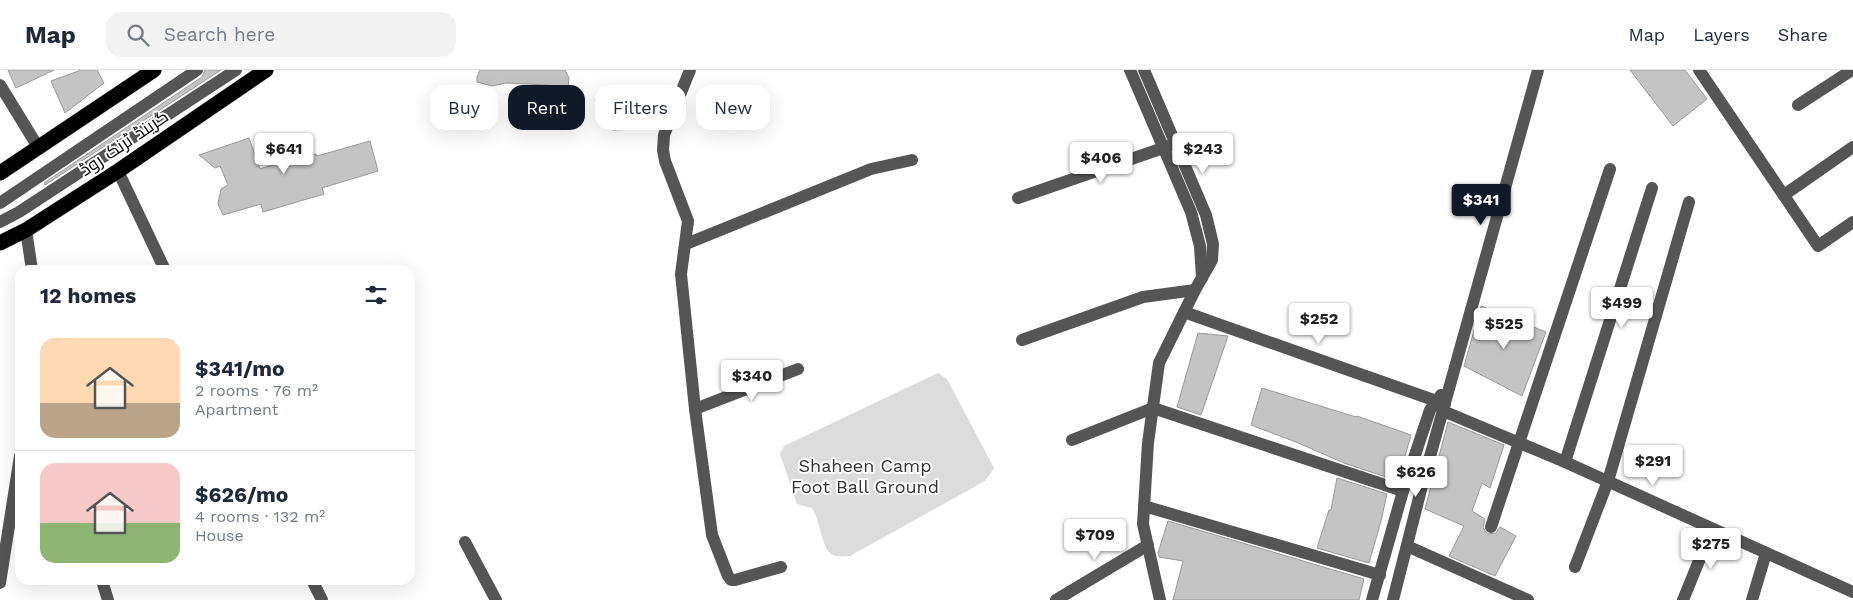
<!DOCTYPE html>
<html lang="en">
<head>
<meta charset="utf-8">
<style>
	:root { --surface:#fff; --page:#f2f2f3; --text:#1f2937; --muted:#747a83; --line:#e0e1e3; --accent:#111827 }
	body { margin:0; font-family:"Work Sans",Cairo,sans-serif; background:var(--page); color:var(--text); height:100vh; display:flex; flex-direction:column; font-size:19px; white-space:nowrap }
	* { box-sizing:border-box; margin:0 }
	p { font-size:16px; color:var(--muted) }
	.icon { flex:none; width:28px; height:28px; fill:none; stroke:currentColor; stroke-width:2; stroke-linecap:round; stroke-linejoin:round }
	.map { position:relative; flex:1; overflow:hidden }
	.details { position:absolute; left:15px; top:195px; width:400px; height:320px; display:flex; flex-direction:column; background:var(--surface); border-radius:15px; box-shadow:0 5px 20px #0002 }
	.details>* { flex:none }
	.hud { position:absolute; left:430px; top:15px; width:475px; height:45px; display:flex; gap:10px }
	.price { position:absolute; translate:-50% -42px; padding:0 11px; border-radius:5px; background:#fff; color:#222; font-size:16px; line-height:32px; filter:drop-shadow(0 1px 2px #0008) }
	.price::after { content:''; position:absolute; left:50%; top:30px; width:15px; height:11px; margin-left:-8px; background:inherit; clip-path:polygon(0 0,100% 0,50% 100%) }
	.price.on { background:var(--accent); color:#fff }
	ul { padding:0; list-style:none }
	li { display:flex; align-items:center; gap:15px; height:125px; padding:0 25px }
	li+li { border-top:1px solid var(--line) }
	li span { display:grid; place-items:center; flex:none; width:140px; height:100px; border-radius:15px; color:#555 }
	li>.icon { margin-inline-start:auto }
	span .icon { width:60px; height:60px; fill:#fffc; stroke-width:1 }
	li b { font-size:21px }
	h2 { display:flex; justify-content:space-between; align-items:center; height:60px; padding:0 25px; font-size:21px }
	.chip { padding:0 18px; border-radius:15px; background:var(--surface); box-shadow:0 5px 20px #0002; font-size:18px; line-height:45px }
	.chip.on { background:var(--accent); color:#fff }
	header { display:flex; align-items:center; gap:30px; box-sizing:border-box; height:70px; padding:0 25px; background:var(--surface); border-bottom:1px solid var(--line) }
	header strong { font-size:24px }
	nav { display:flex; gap:28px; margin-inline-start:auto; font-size:18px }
	.search { width:350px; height:45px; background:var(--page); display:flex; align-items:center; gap:12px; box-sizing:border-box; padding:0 18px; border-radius:15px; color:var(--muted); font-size:19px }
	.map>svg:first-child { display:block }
</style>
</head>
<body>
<header>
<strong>Map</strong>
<div class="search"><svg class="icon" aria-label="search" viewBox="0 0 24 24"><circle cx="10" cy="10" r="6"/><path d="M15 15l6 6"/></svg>Search here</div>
<nav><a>Map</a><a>Layers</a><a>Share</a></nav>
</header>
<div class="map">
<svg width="1853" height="530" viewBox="0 0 1853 530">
	<rect width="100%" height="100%" fill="#fff"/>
	<path fill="#dcdcdc" d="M938,303L947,309L994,398L985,411L850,486C844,486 835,488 830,483C821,474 820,450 812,438L797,434L780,384L784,376Z"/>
	<g fill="#c4c4c4" stroke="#999">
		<path d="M8,0H54L16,18Z"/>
		<path d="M81,0H97L104,13L65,43L51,11Z"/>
		<path d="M205,0H221L45,115L44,113L202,7Z"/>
		<path d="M480,0H565L569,8L568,17L546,15L506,13L492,16L477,12V7Z"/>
		<path d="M1630,0H1685L1707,29L1673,56Z"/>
		<path d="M628,27L629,35L634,34L635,59L612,60V42L599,43L595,29Z"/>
		<path d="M249,68L260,99L310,83L311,85L316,84L317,86L370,71L378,101L322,118L324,124L263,142L261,134L223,145L218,134L221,119L228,115L220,96L215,98L199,85Z"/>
		<path d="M1481,236L1546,262L1522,326L1464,296Z"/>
		<path d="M1198,263L1228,266L1201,345L1177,337Z"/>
		<path d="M1262,318L1356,347L1357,346L1411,365L1398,411L1344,393L1296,372L1251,355Z"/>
		<path d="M1448,352L1504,375L1490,418L1482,413L1472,441L1485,449L1483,458L1488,464L1496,463L1500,457L1516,466L1495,506L1449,486L1464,456L1425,439Z"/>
		<path d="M1337,408L1387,424L1381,451L1369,493L1317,478L1329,440H1331Z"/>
		<path d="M1168,451L1364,509L1359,530H1173L1183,491L1159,487L1158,483Z"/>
	</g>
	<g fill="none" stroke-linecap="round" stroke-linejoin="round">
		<defs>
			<g id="highway">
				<path d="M0,103L154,0"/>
				<path d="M0,173L26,160L118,101L266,0"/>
			</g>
		</defs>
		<use href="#highway" stroke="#dbdbdb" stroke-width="16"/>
		<g stroke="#555" stroke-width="12">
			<path d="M690,0L664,65L663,80L665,91L688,151L681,204L695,339L712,465L728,506L731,510H735L781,497"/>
			<path d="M1130,0L1191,142L1200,176L1202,208"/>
			<path d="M1144,0L1206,145L1213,174L1212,190L1195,220L1159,293L1148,373L1143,454L1160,530"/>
			<path d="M1699,0L1818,176L1853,152"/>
			<path d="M0,15L38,77"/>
			<path d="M1798,35L1852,0"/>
			<path d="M118,101L165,200"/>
			<path d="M1784,125L1853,77"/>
			<path d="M1018,128L1169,76"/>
			<path d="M0,133L197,0"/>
			<path d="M0,152L19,142L236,0"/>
			<path d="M26,160L32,200"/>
			<path d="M686,174L871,99L912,90"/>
			<path d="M1184,242L1445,334"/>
			<path d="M1022,270L1143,227L1195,220"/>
			<path d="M695,339L798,299"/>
			<path d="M1443,341L1565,392L1853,522"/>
			<path d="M1072,370L1153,338L1403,421"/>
			<path d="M1565,392L1652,118"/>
			<path d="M1144,436L1380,505"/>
			<path d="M1491,457L1610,99"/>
			<path d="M465,472L496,530"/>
			<path d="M1407,476L1528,530"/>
			<path d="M1575,497L1608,411L1689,132"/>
			<path d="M312,510L322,530"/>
			<path d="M0,513L20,386"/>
			<path d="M103,514L108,530"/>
			<path d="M1056,530L1148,475"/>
			<path d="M1372,530L1403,421L1430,340L1441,325"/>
			<path d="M1393,530L1424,408L1538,0"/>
			<path d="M1683,530L1712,459"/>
			<path d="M1752,530L1766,483"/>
		</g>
		<use href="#highway" stroke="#000" stroke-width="15"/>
	</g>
	<g text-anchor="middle" stroke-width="4" stroke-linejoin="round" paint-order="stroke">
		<g font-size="18" fill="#000" stroke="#fff">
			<text transform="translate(124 73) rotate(-34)" y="6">گرینڈ ٹرنک روڈ</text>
		</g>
		<g font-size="18" fill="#333" stroke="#fff">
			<text x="865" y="402">Shaheen Camp<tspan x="865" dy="21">Foot Ball Ground</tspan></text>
		</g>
	</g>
</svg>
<b class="price" style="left:284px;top:105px">$641</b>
<b class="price" style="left:1203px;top:105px">$243</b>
<b class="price" style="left:1101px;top:114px">$406</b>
<b class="price on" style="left:1481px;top:156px">$341</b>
<b class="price" style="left:1622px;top:259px">$499</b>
<b class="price" style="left:1319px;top:275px">$252</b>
<b class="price" style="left:1504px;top:280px">$525</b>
<b class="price" style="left:752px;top:332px">$340</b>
<b class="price" style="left:1653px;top:417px">$291</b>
<b class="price" style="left:1416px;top:428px">$626</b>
<b class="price" style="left:1095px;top:491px">$709</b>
<b class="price" style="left:1711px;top:500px">$275</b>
<div class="hud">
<a class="chip">Buy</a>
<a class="chip on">Rent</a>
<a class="chip">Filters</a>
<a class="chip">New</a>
</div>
<section class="details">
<h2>12 homes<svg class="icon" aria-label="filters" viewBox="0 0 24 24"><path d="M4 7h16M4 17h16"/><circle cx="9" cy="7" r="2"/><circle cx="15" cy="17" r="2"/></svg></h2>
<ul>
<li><span style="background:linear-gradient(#ffd9b3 65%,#b9a48a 0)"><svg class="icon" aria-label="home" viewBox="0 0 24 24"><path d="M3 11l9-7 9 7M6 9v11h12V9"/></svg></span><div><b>$341/mo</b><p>2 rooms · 76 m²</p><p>Apartment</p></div></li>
<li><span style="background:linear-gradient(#f6c9c9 60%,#8fb573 0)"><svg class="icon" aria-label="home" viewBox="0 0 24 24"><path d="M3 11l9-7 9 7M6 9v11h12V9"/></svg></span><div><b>$626/mo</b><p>4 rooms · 132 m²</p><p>House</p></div></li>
</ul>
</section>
</div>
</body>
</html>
